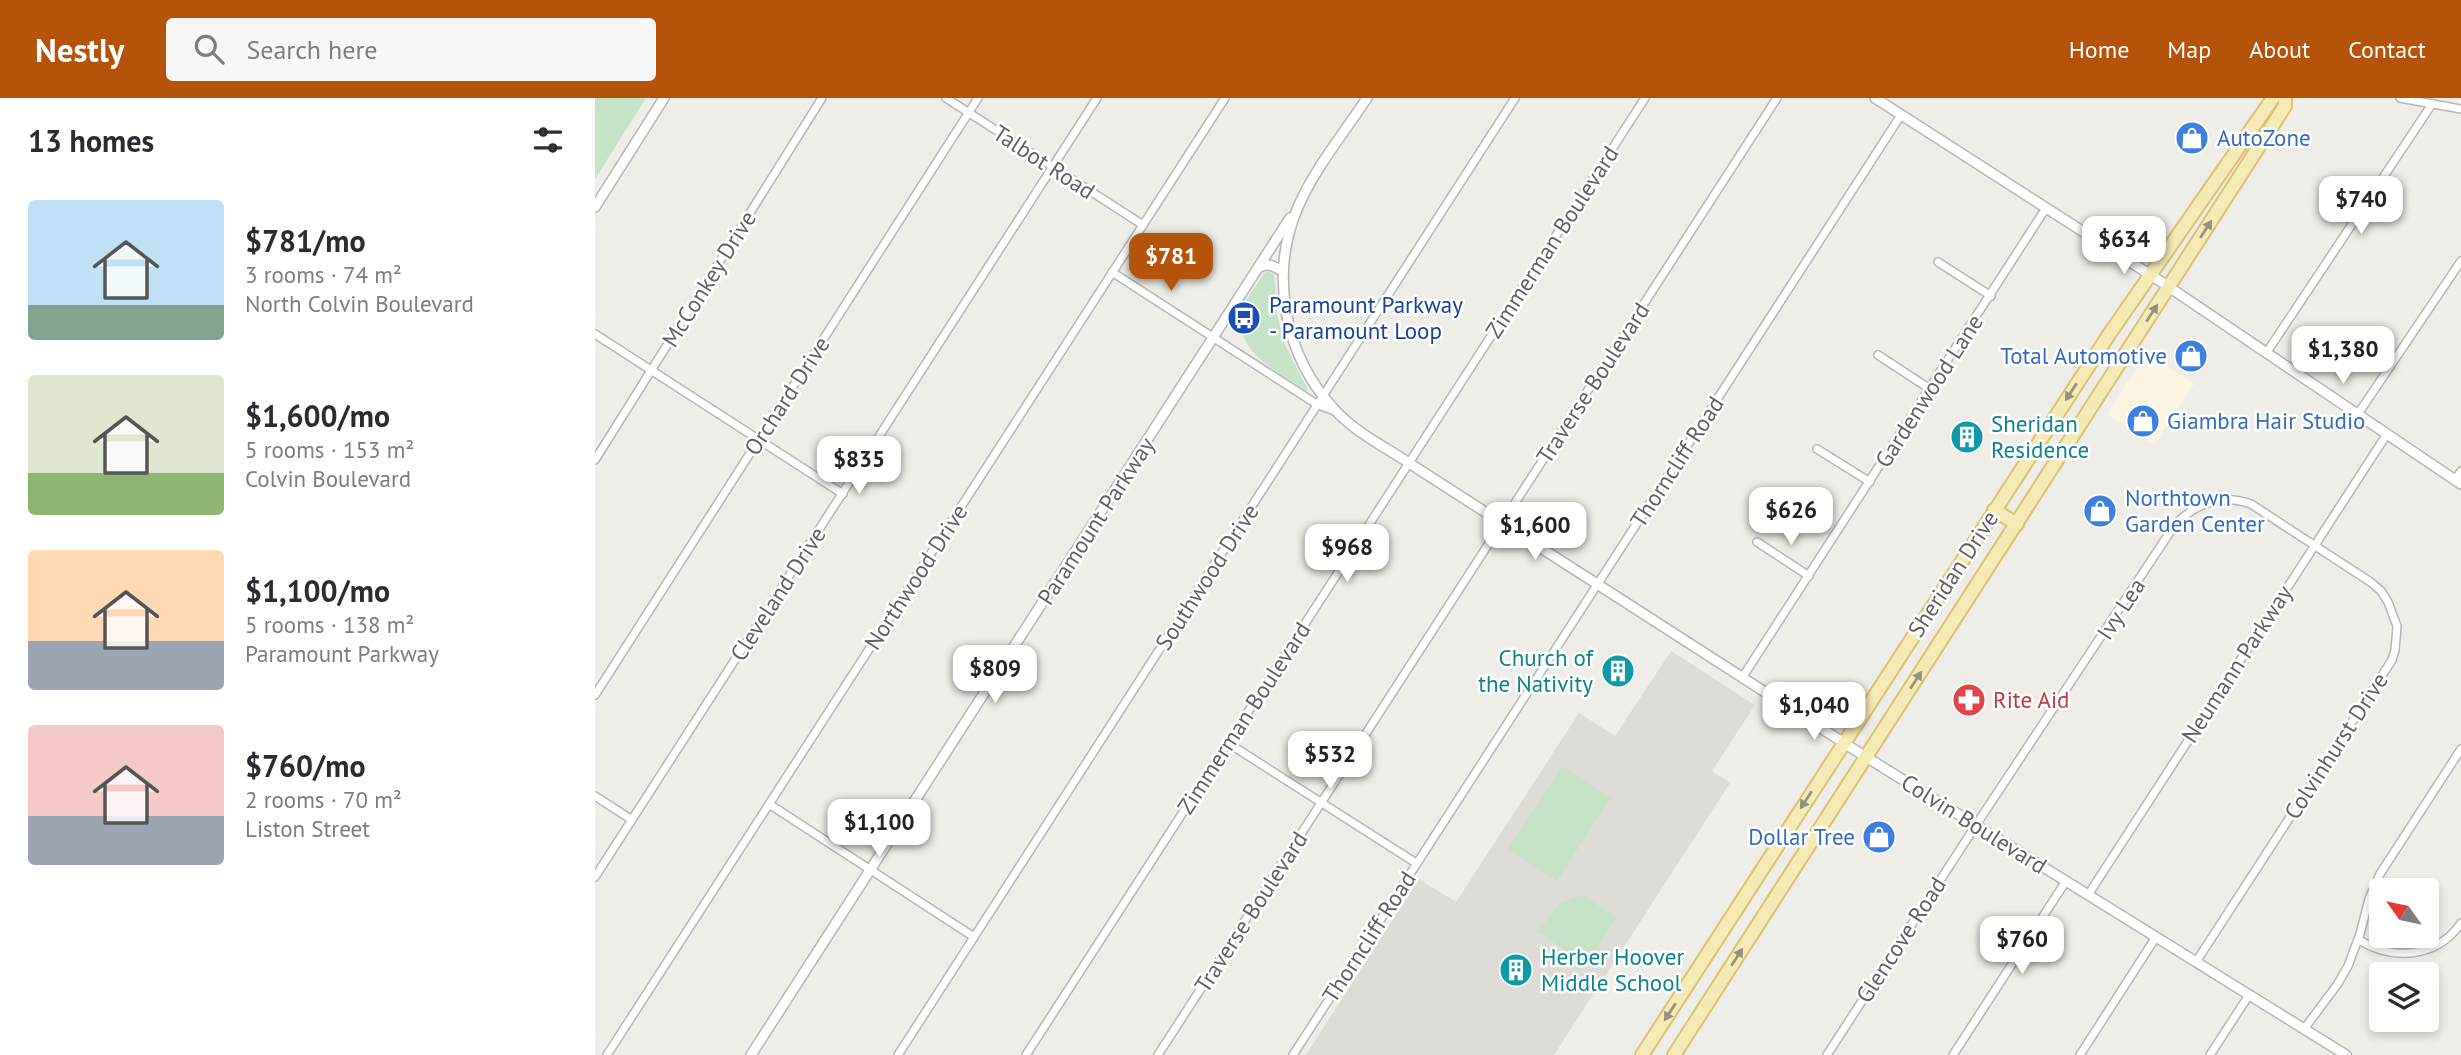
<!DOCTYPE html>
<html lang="en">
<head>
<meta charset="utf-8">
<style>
	:root { --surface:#fff; --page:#f7f7f7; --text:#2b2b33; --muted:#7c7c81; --accent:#b45309 }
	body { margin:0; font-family:"PT Sans",sans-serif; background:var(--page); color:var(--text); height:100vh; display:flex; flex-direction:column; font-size:26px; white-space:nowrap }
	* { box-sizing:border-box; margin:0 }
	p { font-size:23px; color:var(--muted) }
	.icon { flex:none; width:38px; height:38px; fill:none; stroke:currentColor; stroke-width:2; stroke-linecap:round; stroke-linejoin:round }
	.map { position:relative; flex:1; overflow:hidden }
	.sheet { display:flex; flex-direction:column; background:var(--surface); width:595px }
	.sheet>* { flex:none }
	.needle { width:46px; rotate:303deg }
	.buttons { position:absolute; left:1774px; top:780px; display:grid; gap:14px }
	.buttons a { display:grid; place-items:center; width:70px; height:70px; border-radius:7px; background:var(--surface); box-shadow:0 4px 10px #0003; font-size:35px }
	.price { position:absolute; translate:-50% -60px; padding:0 16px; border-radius:14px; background:#fff; color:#222; font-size:23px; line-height:46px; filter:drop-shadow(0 2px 4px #0008) }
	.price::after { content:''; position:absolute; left:50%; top:42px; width:21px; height:16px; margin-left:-10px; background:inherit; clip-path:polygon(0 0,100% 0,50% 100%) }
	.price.selected { background:var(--accent); color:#fff }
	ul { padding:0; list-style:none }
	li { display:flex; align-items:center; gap:21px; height:175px; padding:0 28px }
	li span { display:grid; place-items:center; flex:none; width:196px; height:140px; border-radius:7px; color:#555 }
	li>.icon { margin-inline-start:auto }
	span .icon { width:84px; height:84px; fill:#fffc; stroke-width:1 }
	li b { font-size:30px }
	h2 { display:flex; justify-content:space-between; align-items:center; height:84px; padding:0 28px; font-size:30px }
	header { display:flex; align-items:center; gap:42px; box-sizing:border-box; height:98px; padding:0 35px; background:var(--accent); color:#fff }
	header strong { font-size:33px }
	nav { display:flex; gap:38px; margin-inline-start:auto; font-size:24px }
	.search { width:490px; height:63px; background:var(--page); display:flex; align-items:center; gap:18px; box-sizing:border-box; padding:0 24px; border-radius:7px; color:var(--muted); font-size:26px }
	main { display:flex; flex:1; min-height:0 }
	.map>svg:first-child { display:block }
</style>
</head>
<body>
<header>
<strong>Nestly</strong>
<div class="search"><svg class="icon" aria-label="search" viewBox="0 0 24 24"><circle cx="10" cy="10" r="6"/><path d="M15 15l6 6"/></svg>Search here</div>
<nav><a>Home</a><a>Map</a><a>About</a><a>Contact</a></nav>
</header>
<main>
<section class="sheet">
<h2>13 homes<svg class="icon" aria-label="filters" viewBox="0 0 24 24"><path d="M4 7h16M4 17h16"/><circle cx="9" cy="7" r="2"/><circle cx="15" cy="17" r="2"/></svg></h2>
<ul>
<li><span style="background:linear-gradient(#bfe0f5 75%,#7fa58c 0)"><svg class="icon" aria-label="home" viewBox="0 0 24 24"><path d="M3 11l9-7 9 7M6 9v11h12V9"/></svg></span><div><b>$781/mo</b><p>3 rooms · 74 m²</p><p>North Colvin Boulevard</p></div></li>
<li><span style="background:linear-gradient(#dfe7d0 70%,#8fb573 0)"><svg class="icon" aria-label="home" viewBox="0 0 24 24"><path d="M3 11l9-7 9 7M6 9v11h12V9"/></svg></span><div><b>$1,600/mo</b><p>5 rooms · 153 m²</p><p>Colvin Boulevard</p></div></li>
<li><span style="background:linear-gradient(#ffd9b3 65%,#9aa5b1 0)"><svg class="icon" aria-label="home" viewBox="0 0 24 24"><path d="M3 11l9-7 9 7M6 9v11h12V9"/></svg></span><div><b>$1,100/mo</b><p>5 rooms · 138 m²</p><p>Paramount Parkway</p></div></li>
<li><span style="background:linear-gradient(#f6c9c9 65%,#9aa5b1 0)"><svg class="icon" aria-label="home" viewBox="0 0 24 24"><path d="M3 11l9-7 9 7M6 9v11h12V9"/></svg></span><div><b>$760/mo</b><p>2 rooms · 70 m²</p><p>Liston Street</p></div></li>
</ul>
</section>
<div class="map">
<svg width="1866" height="957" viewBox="0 0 1866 957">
	<rect width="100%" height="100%" fill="#efede7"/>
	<path fill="#faf4e1" d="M1552,255L1599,286L1559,347L1512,316Z"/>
	<path fill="#dedcd6" d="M1076,553L1160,607L1117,673L1135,685L959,957H711L824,781L861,804L984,615L1020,638Z"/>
	<g fill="#c7e3c7">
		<path d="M0,0H51L0,81Z"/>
		<path d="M674,173L679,177L682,216L690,247L713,292L711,293C680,272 630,250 651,203C656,193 664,184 669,175Z"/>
		<path d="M967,668L1016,700L962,783L913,751Z"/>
		<path d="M988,797L1022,820L995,860L983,861L943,834L964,805Z"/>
	</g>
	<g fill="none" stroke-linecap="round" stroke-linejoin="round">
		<defs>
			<g id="minor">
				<path d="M351,0L548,127"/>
				<path d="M1805,0L1866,11"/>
				<path d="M1343,164L1396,198"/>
				<path d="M517,174L723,307L740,313"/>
				<path d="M0,236L248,396"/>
				<path d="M1672,254L1837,6"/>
				<path d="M1283,257L1335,291"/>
				<path d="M1763,316L1866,163"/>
				<path d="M1222,351L1275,384"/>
				<path d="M0,362L227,0"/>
				<path d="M1860,382L1866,373"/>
				<path d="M1162,444L1214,478"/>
				<path d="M1147,580L1451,110"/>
				<path d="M0,597L383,0"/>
				<path d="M633,645L821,765"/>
				<path d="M0,698L37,722"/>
				<path d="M174,706L379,839"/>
				<path d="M0,779L502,0"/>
				<path d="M1493,797L1792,336"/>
				<path d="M1764,842C1798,863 1842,860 1866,825"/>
				<path d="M1709,931L1742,887L1753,868L1765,836L1774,801L1785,776L1866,651"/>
				<path d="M12,957L630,0"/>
				<path d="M303,957L920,0"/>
				<path d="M431,957L1050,0"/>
				<path d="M563,957L1182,0"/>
				<path d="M698,957L1306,17"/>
				<path d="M1232,957L1381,727L1579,428C1599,406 1627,395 1656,406L1777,485L1786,493L1793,504L1802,528L1800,552L1797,562L1601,864"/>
				<path d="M1358,957L1471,783"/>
				<path d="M1485,957L1561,839"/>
				<path d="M1615,957L1654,897"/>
			</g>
			<g id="tertiary">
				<path d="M772,0C749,35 720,70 703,109C674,176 689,258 740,312C760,334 790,349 814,365L1260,652L1751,957"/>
				<path d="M1280,0L1565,183L1866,386"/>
				<path d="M0,109L69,0"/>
				<path d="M663,170C673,164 678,168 687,173"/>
				<path d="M156,957L695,120"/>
			</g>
			<g id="primary">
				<path d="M1399,412L1422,426"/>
				<path d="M1047,957L1513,238L1678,0"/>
				<path d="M1079,957L1690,8V0"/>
			</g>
		</defs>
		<use href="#minor" stroke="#b4b6ba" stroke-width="10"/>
		<use href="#tertiary" stroke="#b4b6ba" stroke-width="12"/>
		<use href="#primary" stroke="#e0c06f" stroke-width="16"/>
		<use href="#minor" stroke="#fff" stroke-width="7"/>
		<use href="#tertiary" stroke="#fff" stroke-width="9"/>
		<use href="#primary" stroke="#f5ebb6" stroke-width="12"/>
	</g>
	<defs><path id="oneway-solid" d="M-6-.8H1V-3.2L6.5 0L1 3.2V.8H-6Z" transform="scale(1.75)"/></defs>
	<g fill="#949181">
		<use href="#oneway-solid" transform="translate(1611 131) rotate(-57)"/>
		<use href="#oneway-solid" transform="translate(1557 215) rotate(-57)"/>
		<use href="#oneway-solid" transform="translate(1476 294) rotate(123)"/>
		<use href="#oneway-solid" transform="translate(1321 582) rotate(-57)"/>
		<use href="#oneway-solid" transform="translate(1211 702) rotate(123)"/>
		<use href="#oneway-solid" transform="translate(1142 859) rotate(-57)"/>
		<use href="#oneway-solid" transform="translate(1075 914) rotate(123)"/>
	</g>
	<defs>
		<symbol id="shop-disc" viewBox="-11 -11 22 22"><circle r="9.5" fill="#3f7fe0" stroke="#fff"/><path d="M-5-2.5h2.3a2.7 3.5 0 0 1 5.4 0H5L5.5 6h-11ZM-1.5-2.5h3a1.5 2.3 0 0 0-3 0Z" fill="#fff"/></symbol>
		<symbol id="bus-disc" viewBox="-11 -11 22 22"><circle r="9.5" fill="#1a4fb4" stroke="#fff"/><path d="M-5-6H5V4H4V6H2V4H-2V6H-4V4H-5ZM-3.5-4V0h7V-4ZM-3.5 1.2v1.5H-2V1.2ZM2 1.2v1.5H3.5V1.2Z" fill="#fff"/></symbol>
		<symbol id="building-disc" viewBox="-11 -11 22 22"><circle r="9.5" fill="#0f9aa8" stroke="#fff"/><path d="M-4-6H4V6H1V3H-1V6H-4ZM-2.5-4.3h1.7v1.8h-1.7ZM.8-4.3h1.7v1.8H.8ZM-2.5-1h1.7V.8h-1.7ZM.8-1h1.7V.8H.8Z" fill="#fff"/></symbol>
		<symbol id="pharmacy-disc" viewBox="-11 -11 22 22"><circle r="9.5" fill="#e0444e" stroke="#fff"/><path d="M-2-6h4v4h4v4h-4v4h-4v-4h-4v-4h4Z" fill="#fff"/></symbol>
	</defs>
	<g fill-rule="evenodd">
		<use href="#shop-disc" x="1578" y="21" width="38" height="38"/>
		<use href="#bus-disc" x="630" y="201" width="38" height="38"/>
		<use href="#shop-disc" x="1577" y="239" width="38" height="38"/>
		<use href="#shop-disc" x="1529" y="304" width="38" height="38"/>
		<use href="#building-disc" x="1353" y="320" width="38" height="38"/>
		<use href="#shop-disc" x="1486" y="394" width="38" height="38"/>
		<use href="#building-disc" x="1004" y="554" width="38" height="38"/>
		<use href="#pharmacy-disc" x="1355" y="583" width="38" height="38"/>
		<use href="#shop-disc" x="1265" y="720" width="38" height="38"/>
		<use href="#building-disc" x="902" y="853" width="38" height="38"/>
	</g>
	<g text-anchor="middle" stroke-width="5" stroke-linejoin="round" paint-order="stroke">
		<g font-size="23" fill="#366cbe" stroke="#fff" text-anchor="start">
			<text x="1622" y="48">AutoZone</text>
			<text x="1572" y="266" text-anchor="end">Total Automotive</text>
			<text x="1572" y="331">Giambra Hair Studio</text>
			<text x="1530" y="408">Northtown<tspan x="1530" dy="26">Garden Center</tspan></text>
			<text x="1260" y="747" text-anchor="end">Dollar Tree</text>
		</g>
		<g font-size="23" fill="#5f6165" stroke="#fff">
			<text transform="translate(449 64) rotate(33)" y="8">Talbot Road</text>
			<text transform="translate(957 144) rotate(-57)" y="8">Zimmerman Boulevard</text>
			<text transform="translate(114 181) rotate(-58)" y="8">McConkey Drive</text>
			<text transform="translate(998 285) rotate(-57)" y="8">Traverse Boulevard</text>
			<text transform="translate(1334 293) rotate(-57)" y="8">Gardenwood Lane</text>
			<text transform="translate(192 298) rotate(-57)" y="8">Orchard Drive</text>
			<text transform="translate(1082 364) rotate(-57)" y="8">Thorncliff Road</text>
			<text transform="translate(501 423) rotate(-57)" y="8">Paramount Parkway</text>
			<text transform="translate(1358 476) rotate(-57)" y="8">Sheridan Drive</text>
			<text transform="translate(321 479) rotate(-57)" y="8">Northwood Drive</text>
			<text transform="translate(612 479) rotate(-57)" y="8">Southwood Drive</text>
			<text transform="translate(183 496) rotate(-57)" y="8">Cleveland Drive</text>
			<text transform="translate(1526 511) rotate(-57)" y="8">Ivy Lea</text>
			<text transform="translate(1642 566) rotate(-57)" y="8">Neumann Parkway</text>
			<text transform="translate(649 620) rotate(-57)" y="8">Zimmerman Boulevard</text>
			<text transform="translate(1741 648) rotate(-57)" y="8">Colvinhurst Drive</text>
			<text transform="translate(1379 726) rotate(32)" y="8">Colvin Boulevard</text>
			<text transform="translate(656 814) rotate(-57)" y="8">Traverse Boulevard</text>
			<text transform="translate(774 839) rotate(-57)" y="8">Thorncliff Road</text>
			<text transform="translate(1306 842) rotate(-57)" y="8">Glencove Road</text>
		</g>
		<g font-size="23" fill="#164399" stroke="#fff" text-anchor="start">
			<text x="674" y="215">Paramount Parkway<tspan x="674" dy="26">- Paramount Loop</tspan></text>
		</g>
		<g font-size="23" fill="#0d838f" stroke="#fff" text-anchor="start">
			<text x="1396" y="334">Sheridan<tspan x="1396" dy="26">Residence</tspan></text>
			<text x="998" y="568" text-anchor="end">Church of<tspan x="998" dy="26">the Nativity</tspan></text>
			<text x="946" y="867">Herber Hoover<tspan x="946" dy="26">Middle School</tspan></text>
		</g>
		<g font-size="23" fill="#be3a42" stroke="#fff" text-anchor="start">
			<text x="1398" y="610">Rite Aid</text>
		</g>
	</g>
</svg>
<div class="buttons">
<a><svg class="needle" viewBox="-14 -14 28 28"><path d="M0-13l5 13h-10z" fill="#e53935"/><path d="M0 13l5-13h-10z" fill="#7c7c81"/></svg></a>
<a><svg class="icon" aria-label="layers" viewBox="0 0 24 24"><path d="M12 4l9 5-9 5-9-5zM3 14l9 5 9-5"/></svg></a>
</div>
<b class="price" style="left:1766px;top:138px">$740</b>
<b class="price" style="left:1529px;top:178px">$634</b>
<b class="price selected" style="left:576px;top:195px">$781</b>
<b class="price" style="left:1748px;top:288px">$1,380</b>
<b class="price" style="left:264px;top:398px">$835</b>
<b class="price" style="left:1196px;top:449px">$626</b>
<b class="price" style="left:940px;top:464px">$1,600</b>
<b class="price" style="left:752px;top:486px">$968</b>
<b class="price" style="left:400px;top:607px">$809</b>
<b class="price" style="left:1219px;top:644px">$1,040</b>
<b class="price" style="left:735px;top:693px">$532</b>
<b class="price" style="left:284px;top:761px">$1,100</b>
<b class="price" style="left:1427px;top:878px">$760</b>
</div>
</main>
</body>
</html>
